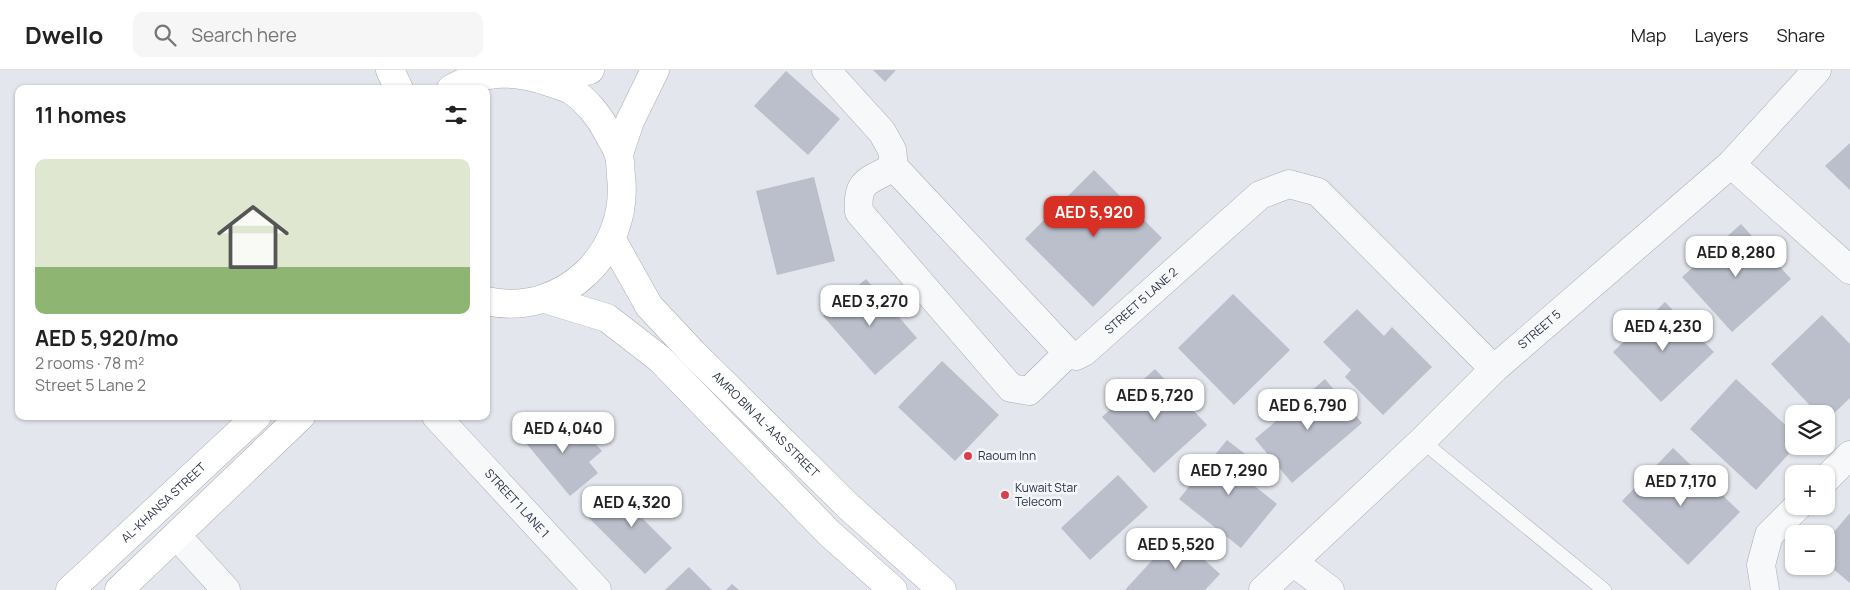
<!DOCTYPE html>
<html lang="en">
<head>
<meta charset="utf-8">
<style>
	:root { --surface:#fff; --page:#f6f6f6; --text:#222; --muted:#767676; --line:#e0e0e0; --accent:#d93025 }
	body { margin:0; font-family:Manrope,sans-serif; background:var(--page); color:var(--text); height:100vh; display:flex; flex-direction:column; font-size:19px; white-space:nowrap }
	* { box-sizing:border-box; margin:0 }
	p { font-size:16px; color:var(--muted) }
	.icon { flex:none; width:28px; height:28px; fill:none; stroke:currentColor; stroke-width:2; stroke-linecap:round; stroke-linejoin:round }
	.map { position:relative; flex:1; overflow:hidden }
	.side { position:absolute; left:15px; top:15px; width:475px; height:335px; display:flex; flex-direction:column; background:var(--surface); border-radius:10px; box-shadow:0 1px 4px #0004 }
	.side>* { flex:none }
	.buttons { position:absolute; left:1785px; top:335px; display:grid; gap:10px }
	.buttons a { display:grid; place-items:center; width:50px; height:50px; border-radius:10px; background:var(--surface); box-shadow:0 1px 4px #0004; font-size:25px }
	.price { position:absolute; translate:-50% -42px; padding:0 11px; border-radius:10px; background:#fff; color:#222; font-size:16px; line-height:32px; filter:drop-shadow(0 1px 2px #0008) }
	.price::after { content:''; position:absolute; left:50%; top:30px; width:15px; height:11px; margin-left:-8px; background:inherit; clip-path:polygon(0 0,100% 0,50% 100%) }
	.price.on { background:var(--accent); color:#fff }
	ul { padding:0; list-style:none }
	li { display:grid; align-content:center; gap:10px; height:265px; padding:0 20px }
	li+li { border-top:1px solid var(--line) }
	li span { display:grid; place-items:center; height:155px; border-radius:10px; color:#555 }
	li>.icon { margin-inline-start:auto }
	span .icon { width:90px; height:90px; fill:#fffc; stroke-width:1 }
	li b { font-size:21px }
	h2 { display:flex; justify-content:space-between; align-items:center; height:60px; padding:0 20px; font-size:21px }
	header { display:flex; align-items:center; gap:30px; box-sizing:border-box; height:70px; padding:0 25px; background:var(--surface); border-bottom:1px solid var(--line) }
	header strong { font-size:24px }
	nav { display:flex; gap:28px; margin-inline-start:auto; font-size:18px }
	.search { width:350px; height:45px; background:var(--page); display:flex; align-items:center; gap:12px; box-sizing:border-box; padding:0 18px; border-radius:10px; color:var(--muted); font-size:19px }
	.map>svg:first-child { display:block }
</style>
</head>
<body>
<header>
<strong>Dwello</strong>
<div class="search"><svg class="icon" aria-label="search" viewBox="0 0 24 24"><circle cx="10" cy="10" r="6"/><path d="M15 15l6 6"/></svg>Search here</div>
<nav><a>Map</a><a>Layers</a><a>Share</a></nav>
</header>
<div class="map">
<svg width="1850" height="520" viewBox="0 0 1850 520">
	<rect width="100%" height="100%" fill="#e3e6ec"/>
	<g fill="#babfcb">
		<path d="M873,0H896L885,12Z"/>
		<path d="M786,1L840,49L808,85L754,36Z"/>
		<path d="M1850,73V120L1825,96Z"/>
		<path d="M1094,100L1162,168L1093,237L1025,169Z"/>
		<path d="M814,107L835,191L777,205L756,121Z"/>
		<path d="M1741,154L1791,209L1732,262L1682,207Z"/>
		<path d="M866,209L917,268L875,305L823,246Z"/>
		<path d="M1233,224L1290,280L1234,335L1178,278Z"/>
		<path d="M1665,232L1714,282L1661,332L1613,282Z"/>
		<path d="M1357,239L1384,266L1392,257L1432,297L1383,345L1345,307L1351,300L1323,272Z"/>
		<path d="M1822,245L1850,274V328L1826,351V344H1818L1771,294Z"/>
		<path d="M942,291L999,345L955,391L898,337Z"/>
		<path d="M1155,299L1207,355L1154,403L1102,347Z"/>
		<path d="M1325,309L1362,353L1292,413L1255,369Z"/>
		<path d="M1736,309L1794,363V376H1796L1756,420L1690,359Z"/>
		<path d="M550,343L576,375L588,365L602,381L589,392L598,403L570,426L521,367Z"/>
		<path d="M1227,370L1253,390L1241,405L1277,434L1241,478L1179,429Z"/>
		<path d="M1673,378L1740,442L1688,495L1622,431Z"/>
		<path d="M1118,405L1148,437L1090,490L1061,458Z"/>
		<path d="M641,416L658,433L643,449L672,478L645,504L588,447L615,421L626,432Z"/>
		<path d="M1850,443V513L1826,493V471Z"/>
		<path d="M1176,464L1220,504L1205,520H1125Z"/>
		<path d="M689,497L712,520H665Z"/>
		<path d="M732,514L739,520H726Z"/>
	</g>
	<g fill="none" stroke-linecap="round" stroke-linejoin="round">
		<defs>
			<path id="lane" d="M1422,371L1604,520"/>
			<g id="street">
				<path id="s1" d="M826,0L882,62L892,80L894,97L1068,283L1076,286L1084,282L1260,125L1289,114L1318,122L1494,299"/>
				<path d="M1731,94L1850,200"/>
				<path d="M894,97C869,111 856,110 859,142L1011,318L1029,321L1068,283"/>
				<path id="s2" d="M436,346L597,520"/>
				<path d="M1826,409L1850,385"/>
				<path d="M177,466L226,520"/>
				<path d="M1293,492L1330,520"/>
				<path id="s3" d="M1263,520L1422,371L1494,299L1731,94L1817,0"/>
				<path d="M1765,520L1761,495L1769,465L1798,436"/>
			</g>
			<g id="secondary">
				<path d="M390,0L399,19"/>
				<path d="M542,5L573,4L590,0"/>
				<path d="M451,19C484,0 515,0 549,12C556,14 564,17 571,20C586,30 600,47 608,63C611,69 616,76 618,83C621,90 620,99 621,106C630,182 563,248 486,231"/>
				<path d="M619,84L630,51L655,0"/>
				<path id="s4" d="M612,170L649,236L693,283L849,437L942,520"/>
				<path d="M545,229L607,248L660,289L829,463L893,520"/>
				<path id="s5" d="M70,520L257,346"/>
				<path d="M119,520L301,346"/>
			</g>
		</defs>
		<use href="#lane" stroke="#a7acb7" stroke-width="15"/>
		<use href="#street" stroke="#a7acb7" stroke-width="29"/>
		<use href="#secondary" stroke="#a7acb7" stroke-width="29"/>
		<use href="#lane" stroke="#f7f8fa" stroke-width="14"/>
		<use href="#street" stroke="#f7f8fa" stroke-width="28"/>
		<use href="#secondary" stroke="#fff" stroke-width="28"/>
	</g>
	<g fill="#da404c" stroke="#f4f6f9" stroke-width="2">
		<circle cx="968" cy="386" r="5"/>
		<circle cx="1005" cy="425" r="5"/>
	</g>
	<g text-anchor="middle" stroke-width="5" stroke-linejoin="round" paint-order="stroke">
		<g font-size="12" fill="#293247" stroke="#f4f6f9">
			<text dy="4" stroke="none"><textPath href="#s1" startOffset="470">STREET 5 LANE 2</textPath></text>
			<text dy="4" stroke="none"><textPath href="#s3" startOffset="380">STREET 5</textPath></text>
			<text dy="4" stroke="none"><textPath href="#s4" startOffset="242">AMRO BIN AL-AAS STREET</textPath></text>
			<text dy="4" stroke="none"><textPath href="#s5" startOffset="128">AL-KHANSA STREET</textPath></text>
			<text dy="4" stroke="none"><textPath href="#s2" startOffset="119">STREET 1 LANE 1</textPath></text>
		</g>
		<g font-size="12" fill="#293247" stroke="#f4f6f9" text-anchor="start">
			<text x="978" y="390">Raoum Inn</text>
			<text x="1015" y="422">Kuwait Star<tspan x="1015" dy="14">Telecom</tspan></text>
		</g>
	</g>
</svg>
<div class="buttons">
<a><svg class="icon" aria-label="layers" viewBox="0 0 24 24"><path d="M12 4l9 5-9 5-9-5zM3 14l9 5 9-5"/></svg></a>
<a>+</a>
<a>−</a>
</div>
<b class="price on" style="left:1094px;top:168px">AED 5,920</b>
<b class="price" style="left:1736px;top:208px">AED 8,280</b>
<b class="price" style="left:870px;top:257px">AED 3,270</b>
<b class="price" style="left:1663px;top:282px">AED 4,230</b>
<b class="price" style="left:1155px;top:351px">AED 5,720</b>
<b class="price" style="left:1308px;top:361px">AED 6,790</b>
<b class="price" style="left:563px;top:384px">AED 4,040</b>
<b class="price" style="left:1229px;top:426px">AED 7,290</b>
<b class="price" style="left:1681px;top:437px">AED 7,170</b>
<b class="price" style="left:632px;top:458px">AED 4,320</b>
<b class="price" style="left:1176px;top:500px">AED 5,520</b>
<section class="side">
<h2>11 homes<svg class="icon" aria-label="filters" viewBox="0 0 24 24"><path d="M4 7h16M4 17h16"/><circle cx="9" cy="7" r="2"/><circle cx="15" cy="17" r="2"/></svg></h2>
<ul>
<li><span style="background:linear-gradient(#dfe7d0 70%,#8fb573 0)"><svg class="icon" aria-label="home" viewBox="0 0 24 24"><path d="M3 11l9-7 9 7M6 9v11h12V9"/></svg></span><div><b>AED 5,920/mo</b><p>2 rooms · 78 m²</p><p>Street 5 Lane 2</p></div></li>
</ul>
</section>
</div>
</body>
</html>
